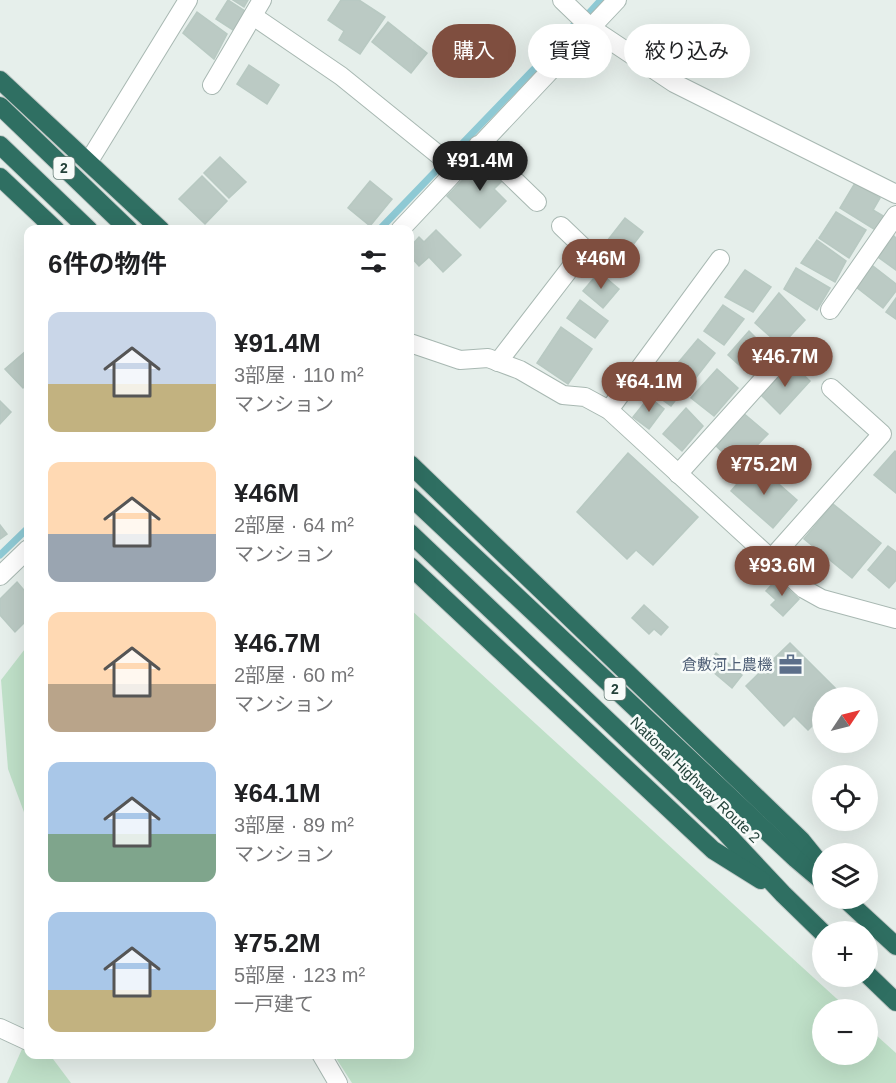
<!DOCTYPE html>
<html lang="ja">
<head>
<meta charset="utf-8">
<style>
	:root { --surface:#fff; --page:#f2f2f2; --text:#202124; --muted:#757577; --accent:#7f4e3f }
	body { margin:0; font-family:Arial,"Noto Sans JP",sans-serif; background:var(--page); color:var(--text); height:100vh; display:flex; flex-direction:column; font-size:22px; white-space:nowrap }
	* { box-sizing:border-box; margin:0 }
	p { font-size:20px; color:var(--muted) }
	.icon { flex:none; width:33px; height:33px; fill:none; stroke:currentColor; stroke-width:2; stroke-linecap:round; stroke-linejoin:round }
	.map { position:relative; flex:1; overflow:hidden }
	.details { position:absolute; left:24px; top:225px; width:390px; height:834px; display:flex; flex-direction:column; background:var(--surface); border-radius:12px; box-shadow:0 6px 24px #0002 }
	.details>* { flex:none }
	.top-card { position:absolute; left:432px; top:24px; width:374px; height:54px; display:flex; gap:12px }
	.needle { width:39px; rotate:55deg }
	.tools { position:absolute; left:812px; top:687px; display:grid; gap:12px }
	.tools a { display:grid; place-items:center; width:66px; height:66px; border-radius:50%; background:var(--surface); box-shadow:0 6px 24px #0002; font-size:30px }
	.price { position:absolute; translate:-50% -51px; padding:0 14px; border-radius:21px; background:var(--accent); color:#fff; font-size:20px; line-height:39px; filter:drop-shadow(0 2px 3px #0008) }
	.price::after { content:''; position:absolute; left:50%; top:36px; width:18px; height:14px; margin-left:-9px; background:inherit; clip-path:polygon(0 0,100% 0,50% 100%) }
	.price.active { background:#222; color:#fff }
	ul { padding:0; list-style:none }
	li { display:flex; align-items:center; gap:18px; height:150px; padding:0 24px }
	li span { display:grid; place-items:center; flex:none; width:168px; height:120px; border-radius:12px; color:#555 }
	li>.icon { margin-inline-start:auto }
	span .icon { width:72px; height:72px; fill:#fffc; stroke-width:1 }
	li b { font-size:26px }
	h2 { display:flex; justify-content:space-between; align-items:center; height:72px; padding:0 24px; font-size:26px }
	.tag { padding:0 21px; border-radius:27px; background:var(--surface); box-shadow:0 6px 24px #0002; font-size:21px; line-height:54px }
	.tag.active { background:var(--accent); color:#fff }
	.map>svg:first-child { display:block }
</style>
</head>
<body>
<div class="map">
<svg width="896" height="1083" viewBox="0 0 896 1083">
	<rect width="100%" height="100%" fill="#e6efeb"/>
	<g fill="#bfe0c8">
		<path d="M410,609L848,1009L822,1010V1054H867V1027L896,1053V1083H352L334,1055L410,1054Z"/>
		<path d="M28,645V823L8,769L1,680Z"/>
		<path d="M28,1048V1054L50,1055L71,1083H7L22,1049Z"/>
	</g>
	<g fill="none" stroke-linecap="round" stroke-linejoin="round">
		<g stroke="#8ec9d4" stroke-width="7">
			<path d="M589,13L601,0"/>
			<path d="M571,28L574,25L576,27"/>
			<path d="M379,230L536,67"/>
			<path d="M0,555L28,528"/>
		</g>
	</g>
	<g fill="#bbcac4" stroke="#b8c9c2" stroke-width="1.5">
		<path d="M228,0L248,13L236,32L216,19Z"/>
		<path d="M233,0H248L244,7Z"/>
		<path d="M341,0H359L385,17L360,54L339,40L344,31L328,20Z"/>
		<path d="M197,12L227,34L214,59L183,33Z"/>
		<path d="M388,22L427,53L411,73L372,42Z"/>
		<path d="M249,65L279,85L267,104L237,84Z"/>
		<path d="M487,155L507,176L494,189L506,201L480,228L447,196Z"/>
		<path d="M220,157L246,182L229,198L204,173Z"/>
		<path d="M202,176L227,201L205,224L179,199Z"/>
		<path d="M370,181L392,199L370,226L348,208Z"/>
		<path d="M855,183L880,198L873,210L885,217L877,231L840,208Z"/>
		<path d="M836,212L866,230L849,258L819,238Z"/>
		<path d="M625,218L643,232L618,264L600,250Z"/>
		<path d="M436,230L461,255L443,272L429,257L419,266L410,256V247L419,237L424,242Z"/>
		<path d="M894,236L896,238V270L878,257Z"/>
		<path d="M817,240L846,261L835,282L801,263Z"/>
		<path d="M873,266L896,284V291L883,308L856,287Z"/>
		<path d="M796,268L830,288L817,310L784,289Z"/>
		<path d="M745,270L771,287L753,312L725,297Z"/>
		<path d="M599,272L619,289L603,308L583,291Z"/>
		<path d="M779,293L805,320L781,346L755,323Z"/>
		<path d="M896,298V319L886,312Z"/>
		<path d="M580,300L608,321L595,338L567,318Z"/>
		<path d="M723,305L744,319L724,345L704,331Z"/>
		<path d="M561,327L592,349L568,384L537,363Z"/>
		<path d="M749,331L769,351L748,373L728,355Z"/>
		<path d="M698,339L715,353L691,384L673,369Z"/>
		<path d="M27,350L28,383L23,388L5,369Z"/>
		<path d="M791,363L810,381L780,414L759,393Z"/>
		<path d="M717,369L738,388L714,416L691,398Z"/>
		<path d="M668,373L686,387L671,406L653,393Z"/>
		<path d="M649,397L664,409L649,429L633,417Z"/>
		<path d="M0,401L11,412L0,424Z"/>
		<path d="M686,408L703,426L682,451L663,434Z"/>
		<path d="M742,412L768,434L737,466L714,444Z"/>
		<path d="M895,451L896,452V493L874,475Z"/>
		<path d="M628,453L698,517L653,565L636,550L627,559L577,512Z"/>
		<path d="M755,463L797,500L773,528L731,491Z"/>
		<path d="M833,504L881,543L852,578L804,539Z"/>
		<path d="M0,525L7,534L0,539Z"/>
		<path d="M888,546L896,552V580L889,588L868,570Z"/>
		<path d="M777,579L799,599L783,616L771,605L776,600L766,591Z"/>
		<path d="M17,582L28,595V619L15,632L0,615V599Z"/>
		<path d="M644,605L668,627L661,635L654,629L649,634L632,618Z"/>
		<path d="M790,643L843,696L822,698V716L808,730L794,716L784,726L746,686Z"/>
		<path d="M716,653L742,675L732,688L706,666Z"/>
	</g>
	<g fill="none" stroke-linecap="round" stroke-linejoin="round">
		<defs>
			<g id="minor">
				<path d="M562,0L590,27L674,83L896,194"/>
				<path d="M253,16L341,76L456,169"/>
				<path d="M212,85L262,0"/>
				<path d="M478,145L537,202"/>
				<path d="M89,161L188,0"/>
				<path d="M400,230L617,0"/>
				<path d="M830,310L896,215"/>
				<path d="M410,343L460,360L488,358L520,370L563,395L585,397L609,410L804,589L822,599L896,619"/>
				<path d="M498,362L585,249L561,226"/>
				<path d="M609,410L720,259"/>
				<path d="M678,474L776,365"/>
				<path d="M771,559L882,434L831,388"/>
				<path d="M0,576L28,549"/>
				<path d="M0,1028L28,1041"/>
				<path d="M321,1054L338,1083"/>
			</g>
			<g id="highway">
				<path d="M0,80L161,230"/>
				<path d="M0,106L129,230"/>
				<path d="M0,145L89,230"/>
				<path d="M0,177L56,230"/>
				<path d="M410,464L801,840L822,866"/>
				<path d="M410,496L796,859L822,881"/>
				<path d="M410,533L724,831L783,894L822,932"/>
				<path d="M410,566L713,850L761,880"/>
				<path d="M844,898L896,946"/>
				<path d="M867,974L896,1002"/>
			</g>
		</defs>
		<use href="#minor" stroke="#a8b8b2" stroke-width="20"/>
		<use href="#highway" stroke="#c2cac8" stroke-width="20"/>
		<use href="#minor" stroke="#fff" stroke-width="18"/>
		<use href="#highway" stroke="#2f6f62" stroke-width="18"/>
	</g>
	<defs>
		<symbol id="office-bare" viewBox="-9 -9 18 18"><path d="M-6-3h4V-5.5h4V-3h4V5H-6ZM-1-4.5V-3h2v-1.5ZM-6 0V1H6V0Z" fill="#5c6f8a" stroke="#f7fbf9" stroke-width="2.5" paint-order="stroke"/></symbol>
	</defs>
	<g fill-rule="evenodd">
		<use href="#office-bare" x="774" y="648" width="33" height="33"/>
	</g>
	<g text-anchor="middle" stroke-width="5" stroke-linejoin="round" paint-order="stroke">
		<g fill="#f7fbf9" stroke="#637a73" stroke-width="1.5">
			<rect x="53.5" y="157" width="21" height="22" rx="4.5"/>
			<rect x="604.5" y="678" width="21" height="22" rx="4.5"/>
		</g>
		<g font-size="14" font-weight="bold" fill="#24423a">
			<text x="64" y="173">2</text>
			<text x="615" y="694">2</text>
		</g>
		<g font-size="15" fill="#4e5e75" stroke="#f7fbf9" text-anchor="end">
			<text x="772" y="670">倉敷河上農機</text>
		</g>
		<g font-size="15" fill="#24423a" stroke="#f7fbf9">
			<text transform="translate(695 780) rotate(44)" y="5">National Highway Route 2</text>
		</g>
	</g>
</svg>
<div class="tools">
<a><svg class="needle" viewBox="-14 -14 28 28"><path d="M0-13l5 13h-10z" fill="#e53935"/><path d="M0 13l5-13h-10z" fill="#757577"/></svg></a>
<a><svg class="icon" aria-label="locate" viewBox="0 0 24 24"><circle cx="12" cy="12" r="6"/><path d="M12 2v4M12 18v4M2 12h4M18 12h4"/></svg></a>
<a><svg class="icon" aria-label="layers" viewBox="0 0 24 24"><path d="M12 4l9 5-9 5-9-5zM3 14l9 5 9-5"/></svg></a>
<a>+</a>
<a>−</a>
</div>
<b class="price active" style="left:480px;top:192px">¥91.4M</b>
<b class="price" style="left:601px;top:290px">¥46M</b>
<b class="price" style="left:785px;top:388px">¥46.7M</b>
<b class="price" style="left:649px;top:413px">¥64.1M</b>
<b class="price" style="left:764px;top:496px">¥75.2M</b>
<b class="price" style="left:782px;top:597px">¥93.6M</b>
<div class="top-card">
<a class="tag active">購入</a>
<a class="tag">賃貸</a>
<a class="tag">絞り込み</a>
</div>
<section class="details">
<h2>6件の物件<svg class="icon" aria-label="filters" viewBox="0 0 24 24"><path d="M4 7h16M4 17h16"/><circle cx="9" cy="7" r="2"/><circle cx="15" cy="17" r="2"/></svg></h2>
<ul>
<li><span style="background:linear-gradient(#c9d6e8 60%,#c2b280 0)"><svg class="icon" aria-label="home" viewBox="0 0 24 24"><path d="M3 11l9-7 9 7M6 9v11h12V9"/></svg></span><div><b>¥91.4M</b><p>3部屋 · 110 m²</p><p>マンション</p></div></li>
<li><span style="background:linear-gradient(#ffd9b3 60%,#9aa5b1 0)"><svg class="icon" aria-label="home" viewBox="0 0 24 24"><path d="M3 11l9-7 9 7M6 9v11h12V9"/></svg></span><div><b>¥46M</b><p>2部屋 · 64 m²</p><p>マンション</p></div></li>
<li><span style="background:linear-gradient(#ffd9b3 60%,#b9a48a 0)"><svg class="icon" aria-label="home" viewBox="0 0 24 24"><path d="M3 11l9-7 9 7M6 9v11h12V9"/></svg></span><div><b>¥46.7M</b><p>2部屋 · 60 m²</p><p>マンション</p></div></li>
<li><span style="background:linear-gradient(#a9c7e8 60%,#7fa58c 0)"><svg class="icon" aria-label="home" viewBox="0 0 24 24"><path d="M3 11l9-7 9 7M6 9v11h12V9"/></svg></span><div><b>¥64.1M</b><p>3部屋 · 89 m²</p><p>マンション</p></div></li>
<li><span style="background:linear-gradient(#a9c7e8 65%,#c2b280 0)"><svg class="icon" aria-label="home" viewBox="0 0 24 24"><path d="M3 11l9-7 9 7M6 9v11h12V9"/></svg></span><div><b>¥75.2M</b><p>5部屋 · 123 m²</p><p>一戸建て</p></div></li>
</ul>
</section>
</div>
</body>
</html>
